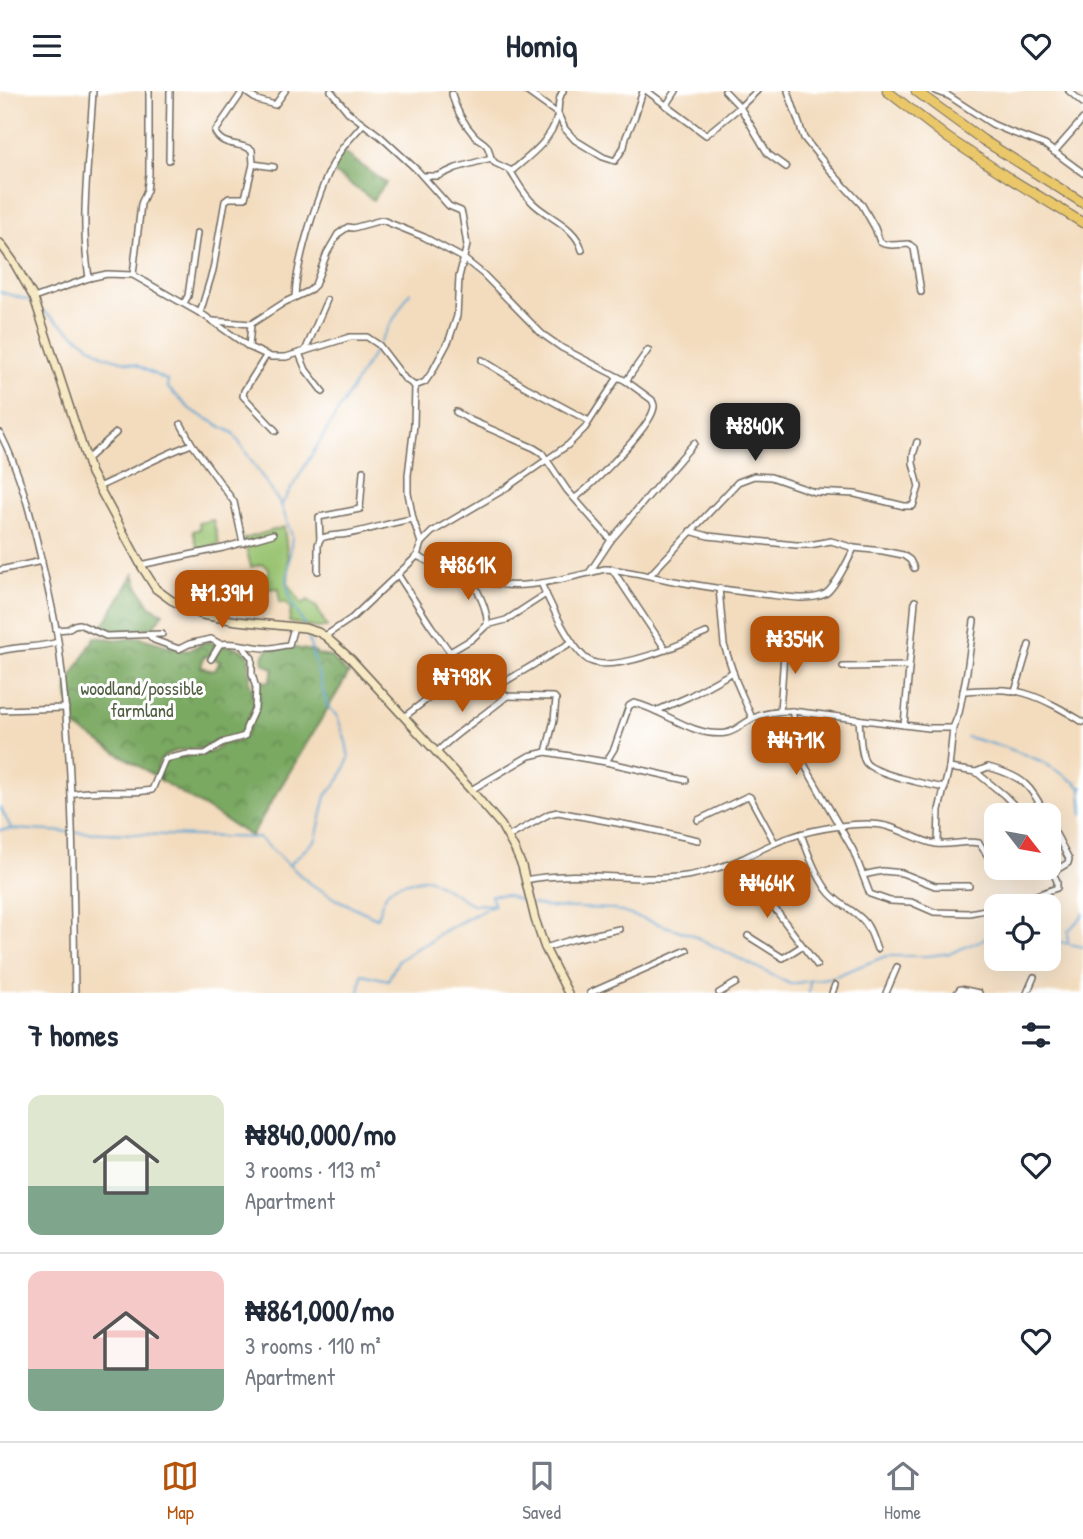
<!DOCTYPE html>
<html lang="en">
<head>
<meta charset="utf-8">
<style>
	:root { --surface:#fff; --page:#f2f2f3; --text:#1f2937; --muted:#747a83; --line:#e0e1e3; --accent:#b45309 }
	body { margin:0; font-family:"Patrick Hand",sans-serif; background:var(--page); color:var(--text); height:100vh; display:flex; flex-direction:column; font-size:26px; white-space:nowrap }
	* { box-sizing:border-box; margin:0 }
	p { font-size:23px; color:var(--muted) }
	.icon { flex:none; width:38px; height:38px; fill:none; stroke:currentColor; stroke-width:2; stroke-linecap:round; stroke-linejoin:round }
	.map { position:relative; height:902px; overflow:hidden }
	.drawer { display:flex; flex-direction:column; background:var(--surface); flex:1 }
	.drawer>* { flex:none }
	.needle { width:46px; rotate:121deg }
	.tools { position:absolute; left:984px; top:712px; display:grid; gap:14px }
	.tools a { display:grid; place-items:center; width:77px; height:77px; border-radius:14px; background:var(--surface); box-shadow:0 7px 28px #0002; font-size:35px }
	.price { position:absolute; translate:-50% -60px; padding:0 16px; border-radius:14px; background:var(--accent); color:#fff; font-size:23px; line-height:46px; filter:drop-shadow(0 2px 4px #0008) }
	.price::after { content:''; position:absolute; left:50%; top:42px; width:21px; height:16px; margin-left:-10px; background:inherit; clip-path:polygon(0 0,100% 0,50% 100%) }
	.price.on { background:#222; color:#fff }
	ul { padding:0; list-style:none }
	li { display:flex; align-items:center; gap:21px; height:175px; padding:0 28px }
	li+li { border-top:2px solid var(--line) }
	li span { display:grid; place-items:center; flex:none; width:196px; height:140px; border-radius:14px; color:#555 }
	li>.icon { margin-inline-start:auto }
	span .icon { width:84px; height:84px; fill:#fffc; stroke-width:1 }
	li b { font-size:30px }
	h2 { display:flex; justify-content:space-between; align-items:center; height:84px; padding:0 28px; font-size:30px }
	header { display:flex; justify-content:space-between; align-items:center; height:91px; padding:0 28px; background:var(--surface); font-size:32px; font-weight:700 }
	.tab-bar { display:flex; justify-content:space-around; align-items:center; height:98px; border-top:2px solid var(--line); background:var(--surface); font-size:19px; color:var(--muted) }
	.tab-bar a { display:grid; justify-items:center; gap:4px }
	.tab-bar .on { color:var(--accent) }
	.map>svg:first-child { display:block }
</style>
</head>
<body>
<header><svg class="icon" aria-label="menu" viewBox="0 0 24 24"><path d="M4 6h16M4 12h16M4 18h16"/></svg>Homiq<svg class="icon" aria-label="heart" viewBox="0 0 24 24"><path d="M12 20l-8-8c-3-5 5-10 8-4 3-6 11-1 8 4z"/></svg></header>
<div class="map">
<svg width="1083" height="902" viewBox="0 0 1083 902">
	<defs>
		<pattern id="forest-crowns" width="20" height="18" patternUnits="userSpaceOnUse" patternTransform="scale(1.75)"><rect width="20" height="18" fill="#7aa962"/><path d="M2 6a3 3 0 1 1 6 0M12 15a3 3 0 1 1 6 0" fill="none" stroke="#648a51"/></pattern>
	</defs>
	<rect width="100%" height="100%" fill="#fff"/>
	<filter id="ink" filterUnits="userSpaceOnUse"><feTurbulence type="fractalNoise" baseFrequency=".0143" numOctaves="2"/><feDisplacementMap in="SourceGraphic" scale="14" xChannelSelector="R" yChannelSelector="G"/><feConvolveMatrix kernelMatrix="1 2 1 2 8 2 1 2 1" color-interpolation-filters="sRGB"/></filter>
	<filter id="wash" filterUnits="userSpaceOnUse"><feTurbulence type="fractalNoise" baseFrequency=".00686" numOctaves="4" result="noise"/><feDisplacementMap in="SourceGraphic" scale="28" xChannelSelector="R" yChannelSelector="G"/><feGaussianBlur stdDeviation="1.57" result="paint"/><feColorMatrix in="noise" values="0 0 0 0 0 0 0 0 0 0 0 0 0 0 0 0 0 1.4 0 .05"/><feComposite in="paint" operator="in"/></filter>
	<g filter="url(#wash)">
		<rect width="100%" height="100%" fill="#f3dcbe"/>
		<g fill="#98c370" stroke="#62774e" stroke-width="2">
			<path d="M213,429L219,453L198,459L193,440L200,438L199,432Z"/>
			<path d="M284,436L289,476L288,492L302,513L308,509L317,517L327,536L316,537L289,531L291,518L286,512L279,511V497L265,498L263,486L267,484L269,478L263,473L251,476L244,448Z"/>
		</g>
		<g fill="url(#forest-crowns)" stroke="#526a46" stroke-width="2">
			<path d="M343,61L386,92L373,109L331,80Z"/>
			<path d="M134,483L139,497L151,516L163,522L152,537L122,540L101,538Z"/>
			<path d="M95,546L121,549L138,546L179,558L187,560L208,550L216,554L208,566L204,565L201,576L213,580L216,578L220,570L214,568L220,555C230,554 241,557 249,564L250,593L256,610L241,645L233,648L215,650L208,658C187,657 151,658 158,687L72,634L67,594Z"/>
			<path d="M290,556L312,560L319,564L331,566L347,582H349L251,745L160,689V679L168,667L212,661L222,653L237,651L246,644L250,630L258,617L260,608L255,596V589L269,591L274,578L263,572L264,564L268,558Z"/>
		</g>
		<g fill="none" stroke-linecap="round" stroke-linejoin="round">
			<g stroke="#59a1d0" stroke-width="2">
				<path d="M0,201L29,209L32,211"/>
				<path d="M42,219L104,265L136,274L168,290L167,296L191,319L233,342L281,414L292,445L287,493L292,513L304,533"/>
				<path d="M380,251L410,201"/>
				<path d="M282,413L377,256"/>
				<path d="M967,646L1007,657L1041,670L1075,691L1081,697"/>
				<path d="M1083,696L1081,697L1083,723"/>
				<path d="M0,716L11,737"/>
				<path d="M0,739L12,738L69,741"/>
				<path d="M74,741L259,747L309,792L336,808L377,827C388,789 392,795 428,787L472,813L494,814L491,804H506L527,812"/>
				<path d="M289,774L316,748L326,705L340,688L349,667L346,651L337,624L327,615L307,542"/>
				<path d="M533,813L546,816L612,818L690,843L790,893L833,886L886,865H928L951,862L996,843"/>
				<path d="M1048,848L1083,856"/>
				<path d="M1068,853V840L1082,826L1083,822"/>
				<path d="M359,902L362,883L388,889L398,870L415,858L431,850L438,843L493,814"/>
				<path d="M809,902L810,889"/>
			</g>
		</g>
	</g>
	<g filter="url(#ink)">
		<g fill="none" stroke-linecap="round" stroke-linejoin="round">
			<defs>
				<g id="street">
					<path d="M243,0L215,41C222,56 239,51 252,59L253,73"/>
					<path d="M244,0L257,9L275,14L285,0"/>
					<path d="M331,0L348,21L380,45L417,79L449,115L461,120L462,123L467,154L459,186L457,225L449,249L432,281L425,291L415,295L414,334L408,384V402L413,428L421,452"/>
					<path d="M526,0L558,23L565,38L575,49L603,66L615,70L624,56L626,46L635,25L643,0"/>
					<path d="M647,0L706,44L740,16L757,0"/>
					<path d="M725,0L740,16L768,63L786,76"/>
					<path d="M788,0L804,47L835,85L862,114L875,137L880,151L884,153L892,154L909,153L914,157L921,201"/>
					<path d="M936,0L949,5L992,33L1008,40L1045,54L1083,82"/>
					<path d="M1069,0L1083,12"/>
					<path d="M452,3C455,17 464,33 474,44C485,55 487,49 491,67"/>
					<path d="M666,15L676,0"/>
					<path d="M1054,61L1083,28"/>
					<path d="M169,69L170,0"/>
					<path d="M511,81C518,92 524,104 534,113C550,128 576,136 582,159"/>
					<path d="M424,85H438L456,77L491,67L495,72L512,80C530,64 550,51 557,26C560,16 556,11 563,0"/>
					<path d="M133,184L141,113L147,99L149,83V0"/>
					<path d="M89,187C79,125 90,62 93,0"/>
					<path d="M295,206C296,170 320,93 339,62C345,52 355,43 363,33"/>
					<path d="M34,207L89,187L107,183L133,184L205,225L249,256L271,266H286L350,246H367L379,254L405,288L415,295"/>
					<path d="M184,212L188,205L197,142"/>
					<path d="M200,222L213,179L225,110L229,107H245L253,73L274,76"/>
					<path d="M213,230L251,233L285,211L309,200L315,194L327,162L338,143L348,136L353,137L382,129L424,146L463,167L483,183L542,243L562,257L626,290L652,309C654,314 655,314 653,320C647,339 592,395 575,407"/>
					<path d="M249,256L251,233"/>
					<path d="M305,260L327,209"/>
					<path d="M299,262L306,279L323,301"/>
					<path d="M266,265L244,300L243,305L276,340"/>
					<path d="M482,269L524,295L589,330"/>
					<path d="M626,290L648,259"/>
					<path d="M456,321L470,329L534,357L542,362L567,399L611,449"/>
					<path d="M181,333L192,353L234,411L243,452"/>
					<path d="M0,342C20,381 30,421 40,463C47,494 55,525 59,557C74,672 73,786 75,902"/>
					<path d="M87,368L116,342"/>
					<path d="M98,396C130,382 159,365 192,353"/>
					<path d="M690,440L708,445L796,454H809L831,450L854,457L883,460L903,464L910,469L914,477"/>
					<path d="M320,448L319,426L360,418L363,380"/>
					<path d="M417,465C450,482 487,497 525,494C552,492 579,484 605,478C629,479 651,486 674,490C706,496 739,501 771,504C786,506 811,510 825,503C834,498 849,468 854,457"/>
					<path d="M140,474L223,457L273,443"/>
					<path d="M612,478L666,559"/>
					<path d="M0,479L42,470"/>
					<path d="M318,480V454L320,448C328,443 338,445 347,443C370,439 391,431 413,428"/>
					<path d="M589,482L611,449L694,352"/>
					<path d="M398,484L431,535L461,576L434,603L404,626"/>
					<path d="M650,484L738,391L754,385L771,386L814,401L855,403L904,415H913L919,396L913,372V364L917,351"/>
					<path d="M472,488C478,502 488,518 487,534"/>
					<path d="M541,492C549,510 573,562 590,570C616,582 681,553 706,542"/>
					<path d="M719,497L724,554L736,590L752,627"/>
					<path d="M56,539L68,538L74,534L79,533L106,545L162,543"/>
					<path d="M149,544L154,549L179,558L189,553L211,548L220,553C233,550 252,557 266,557C273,558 282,554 289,554L294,536"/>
					<path d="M325,545L352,527L393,488L417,465L421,452L432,441L503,399L568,354L585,337L618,286"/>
					<path d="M0,560C20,555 39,557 58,551"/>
					<path d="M450,561L472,548L487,534L506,529L546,503"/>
					<path d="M211,568L220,553"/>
					<path d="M843,576L909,575"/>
					<path d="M963,600C982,599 1005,597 1024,602C1045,608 1065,620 1083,631"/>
					<path d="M1015,601L1029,554"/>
					<path d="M2,619L66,617"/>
					<path d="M656,620L688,606L733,581"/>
					<path d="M780,620L785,548"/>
					<path d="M792,620L804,673L853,759L870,803L890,810L911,811L934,821L969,822L996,817"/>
					<path d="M859,628C860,638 860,664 866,672C875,683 929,694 945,697"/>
					<path d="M904,634L915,510"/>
					<path d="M546,661L554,629L556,608L554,606L507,605L496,596L572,551"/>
					<path d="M436,662C457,640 484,625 507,605"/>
					<path d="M606,671L614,658L629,615L634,612C665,619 693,647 726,642C735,641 742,633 750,629C761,622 778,620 792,620L928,637H953"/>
					<path d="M949,677L976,681L1004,704L1024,724"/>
					<path d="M976,681L988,676C1024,686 1029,693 1046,724"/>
					<path d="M471,699L529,665L546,661L606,671L686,689"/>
					<path d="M71,703C98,697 125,704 152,699L165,668L188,663H205L224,651L245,645L246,637L255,617L256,597L252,583V567L242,555"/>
					<path d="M1048,728L1069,768L1068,772L1053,781"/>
					<path d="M698,729L748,705L750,706L775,752"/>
					<path d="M801,743C808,762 815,782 827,799C836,812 851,817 862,828C870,835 873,848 877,858"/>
					<path d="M508,746L549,723L558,721L644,737L698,749"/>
					<path d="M938,753L939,719L949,677L953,637L959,622L967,580L974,530"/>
					<path d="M741,768L754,793L766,806L817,874"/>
					<path d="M863,784L882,780L893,781L902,782L935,795H969"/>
					<path d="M525,789C578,778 632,792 686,785C701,783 728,774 742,768C758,760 774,751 791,746C813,738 864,729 886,735C903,739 919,750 936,753C950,755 965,749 979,752L992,771L996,770"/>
					<path d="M1001,816L1057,797V790L1048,772"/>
					<path d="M748,845L783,867L802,855"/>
					<path d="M545,857L574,848L619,838"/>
					<path d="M590,902L687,859"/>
					<path d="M719,902L736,892"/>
					<path d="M832,902L835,894"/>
					<path d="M886,902L897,876"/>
					<path d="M957,902L960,898L979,902"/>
					<path d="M1027,902L1034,886"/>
				</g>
				<path id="secondary" d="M0,152L13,170L34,207L91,382L142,476L156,498L171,509L202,524L237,530L305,537L318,541L325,545L351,568L471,699L501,734L515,759L522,775L535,828L545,857L568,902"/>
				<g id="highway">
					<path d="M887,0L948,47L1009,87L1083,132"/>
					<path d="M916,0L983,49L1083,112"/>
				</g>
			</defs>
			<use href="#street" stroke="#71695e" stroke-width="8"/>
			<use href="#secondary" stroke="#71695e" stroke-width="10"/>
			<use href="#highway" stroke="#71695e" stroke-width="11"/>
			<use href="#street" stroke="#fff" stroke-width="5"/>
			<use href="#secondary" stroke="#f7e9c3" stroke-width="7"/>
			<use href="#highway" stroke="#eac769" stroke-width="9"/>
		</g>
	</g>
	<g text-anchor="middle" stroke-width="6" stroke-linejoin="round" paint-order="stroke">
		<g font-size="19" fill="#516043" stroke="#fff">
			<text x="142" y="604">woodland/possible<tspan x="142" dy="22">farmland</tspan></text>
		</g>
	</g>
</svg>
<div class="tools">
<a><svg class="needle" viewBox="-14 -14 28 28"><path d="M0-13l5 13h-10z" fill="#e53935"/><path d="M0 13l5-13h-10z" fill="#747a83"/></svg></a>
<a><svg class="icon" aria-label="locate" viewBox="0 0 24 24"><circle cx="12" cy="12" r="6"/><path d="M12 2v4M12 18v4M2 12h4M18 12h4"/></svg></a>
</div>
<b class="price on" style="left:755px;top:372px">₦840K</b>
<b class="price" style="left:468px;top:511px">₦861K</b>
<b class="price" style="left:222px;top:539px">₦1.39M</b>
<b class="price" style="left:795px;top:585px">₦354K</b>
<b class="price" style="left:462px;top:623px">₦798K</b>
<b class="price" style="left:796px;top:686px">₦471K</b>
<b class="price" style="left:767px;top:829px">₦464K</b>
</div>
<section class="drawer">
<h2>7 homes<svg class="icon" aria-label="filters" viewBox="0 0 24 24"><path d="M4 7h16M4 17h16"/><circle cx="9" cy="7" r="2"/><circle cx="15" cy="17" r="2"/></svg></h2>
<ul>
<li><span style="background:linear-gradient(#dfe7d0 65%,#7fa58c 0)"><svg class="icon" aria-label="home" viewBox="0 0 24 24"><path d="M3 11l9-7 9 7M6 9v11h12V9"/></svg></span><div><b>₦840,000/mo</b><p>3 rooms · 113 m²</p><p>Apartment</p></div><svg class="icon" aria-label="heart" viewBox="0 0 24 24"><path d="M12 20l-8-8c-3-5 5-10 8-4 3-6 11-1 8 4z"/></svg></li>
<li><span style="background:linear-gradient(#f6c9c9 70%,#7fa58c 0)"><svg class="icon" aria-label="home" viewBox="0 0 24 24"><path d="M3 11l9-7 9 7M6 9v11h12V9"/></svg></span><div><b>₦861,000/mo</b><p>3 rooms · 110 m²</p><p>Apartment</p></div><svg class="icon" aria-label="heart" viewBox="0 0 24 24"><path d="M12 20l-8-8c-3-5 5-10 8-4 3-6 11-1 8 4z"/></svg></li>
</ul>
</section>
<nav class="tab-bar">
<a class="on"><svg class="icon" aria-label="map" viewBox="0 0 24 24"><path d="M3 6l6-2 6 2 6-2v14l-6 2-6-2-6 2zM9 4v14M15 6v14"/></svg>Map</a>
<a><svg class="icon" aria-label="saved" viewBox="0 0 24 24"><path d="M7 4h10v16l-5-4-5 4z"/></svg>Saved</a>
<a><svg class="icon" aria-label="home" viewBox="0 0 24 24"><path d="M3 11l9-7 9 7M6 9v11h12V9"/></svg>Home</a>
</nav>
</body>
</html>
